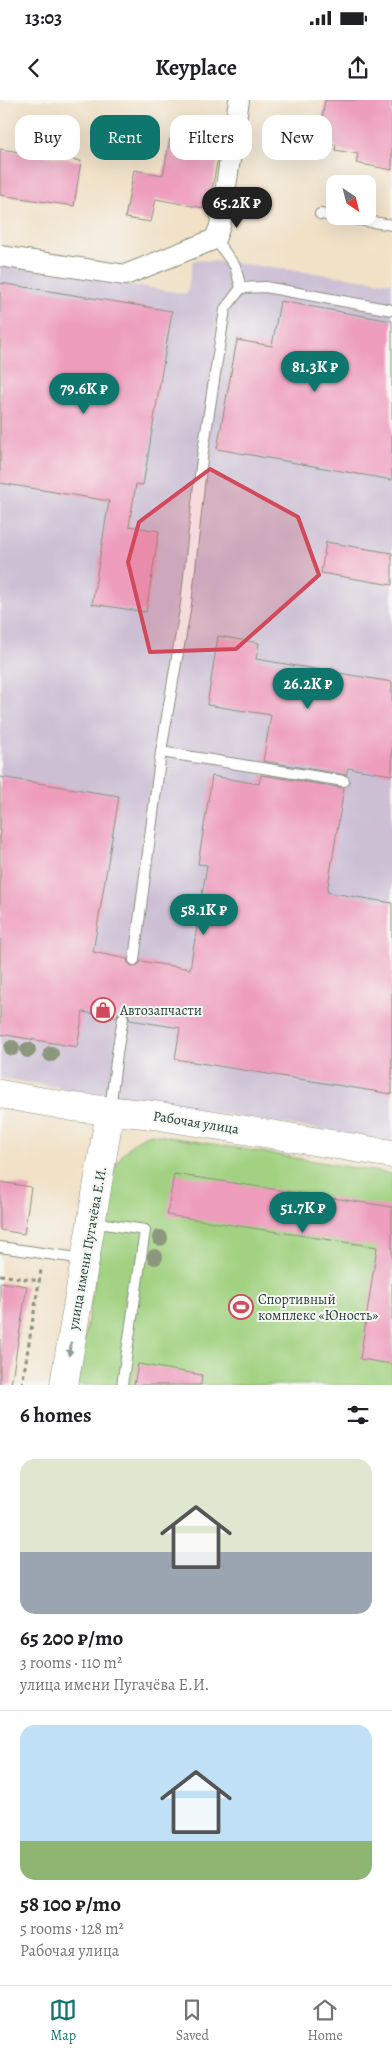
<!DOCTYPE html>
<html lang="en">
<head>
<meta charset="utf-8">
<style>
	:root { --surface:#fff; --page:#f6f6f6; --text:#202124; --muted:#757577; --line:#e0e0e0; --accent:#0f766e }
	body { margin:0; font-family:Alegreya,serif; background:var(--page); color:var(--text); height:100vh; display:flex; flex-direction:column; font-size:19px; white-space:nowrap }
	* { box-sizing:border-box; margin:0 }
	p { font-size:16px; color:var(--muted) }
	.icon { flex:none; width:28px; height:28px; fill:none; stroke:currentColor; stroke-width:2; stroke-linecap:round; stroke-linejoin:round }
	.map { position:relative; height:1285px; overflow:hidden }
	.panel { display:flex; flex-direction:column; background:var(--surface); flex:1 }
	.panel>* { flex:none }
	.top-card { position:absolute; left:15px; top:15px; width:362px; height:45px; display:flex; gap:10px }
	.needle { width:32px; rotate:145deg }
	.buttons { position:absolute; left:326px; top:75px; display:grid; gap:10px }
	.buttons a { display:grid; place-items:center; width:50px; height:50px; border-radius:10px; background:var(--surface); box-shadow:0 5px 20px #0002; font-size:25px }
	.price { position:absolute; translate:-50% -42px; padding:0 11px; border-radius:18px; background:var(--accent); color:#fff; font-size:16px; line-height:32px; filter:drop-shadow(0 1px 2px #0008) }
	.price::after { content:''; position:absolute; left:50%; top:30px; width:15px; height:11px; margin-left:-8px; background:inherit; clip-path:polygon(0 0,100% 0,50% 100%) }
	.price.on { background:#222; color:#fff }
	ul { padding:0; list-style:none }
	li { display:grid; align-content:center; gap:10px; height:265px; padding:0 20px }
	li+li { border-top:1px solid var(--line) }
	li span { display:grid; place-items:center; height:155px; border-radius:15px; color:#555 }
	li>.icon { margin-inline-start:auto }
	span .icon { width:90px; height:90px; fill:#fffc; stroke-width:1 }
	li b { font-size:21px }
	h2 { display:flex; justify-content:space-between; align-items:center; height:60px; padding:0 20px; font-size:21px }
	.tag { padding:0 18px; border-radius:15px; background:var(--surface); box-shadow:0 5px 20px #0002; font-size:18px; line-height:45px }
	.tag.on { background:var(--accent); color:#fff }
	.status { display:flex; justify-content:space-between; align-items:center; height:35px; padding:0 25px; background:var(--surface); direction:ltr }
	.status svg { height:14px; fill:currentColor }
	header { display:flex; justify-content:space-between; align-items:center; height:65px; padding:0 20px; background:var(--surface); font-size:22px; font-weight:700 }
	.tab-bar { display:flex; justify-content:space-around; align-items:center; height:70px; border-top:1px solid var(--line); background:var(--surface); font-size:14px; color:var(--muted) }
	.tab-bar a { display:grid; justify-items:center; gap:2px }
	.tab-bar .on { color:var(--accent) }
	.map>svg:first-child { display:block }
</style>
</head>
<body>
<div class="status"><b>13:03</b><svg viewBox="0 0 49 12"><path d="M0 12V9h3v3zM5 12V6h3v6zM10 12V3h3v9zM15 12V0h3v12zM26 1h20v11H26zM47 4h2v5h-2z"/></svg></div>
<header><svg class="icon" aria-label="back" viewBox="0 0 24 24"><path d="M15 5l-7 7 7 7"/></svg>Keyplace<svg class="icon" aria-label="share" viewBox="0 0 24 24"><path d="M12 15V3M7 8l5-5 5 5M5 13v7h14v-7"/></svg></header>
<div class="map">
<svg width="392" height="1285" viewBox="0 0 392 1285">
	<rect width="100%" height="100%" fill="#f6f6f2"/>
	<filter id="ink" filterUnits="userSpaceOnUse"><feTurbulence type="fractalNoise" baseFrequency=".02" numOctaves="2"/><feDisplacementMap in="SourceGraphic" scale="10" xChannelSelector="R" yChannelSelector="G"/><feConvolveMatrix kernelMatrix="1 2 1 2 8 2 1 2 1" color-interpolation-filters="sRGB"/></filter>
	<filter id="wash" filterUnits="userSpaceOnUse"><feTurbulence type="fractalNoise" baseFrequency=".0096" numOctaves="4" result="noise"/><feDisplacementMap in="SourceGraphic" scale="20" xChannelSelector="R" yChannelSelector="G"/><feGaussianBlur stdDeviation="1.12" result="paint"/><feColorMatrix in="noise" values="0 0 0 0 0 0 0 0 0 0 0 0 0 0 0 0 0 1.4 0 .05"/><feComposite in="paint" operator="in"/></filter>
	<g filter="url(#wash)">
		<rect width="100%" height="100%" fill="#f1e1c7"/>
		<path fill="#ccbfd4" d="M193,160L228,162L392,183V1041L0,978V163L187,194Z"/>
		<path fill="#a2d281" stroke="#60885a" d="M152,1034L392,1074V1285H77L112,1074C119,1057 132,1038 152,1034Z"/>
		<g id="blocks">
			<g fill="#ee9dbd">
				<path d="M325,0H392V70L356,63L358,54L335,50L336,45L324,44L327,27L321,26Z"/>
				<path d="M170,39L220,48L208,109L156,99L151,122L125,118L134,70L163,75Z"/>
				<path d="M0,49L81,61L74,106L0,95Z"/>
				<path d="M0,183L172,211L143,385L136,384L129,426L159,431L146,512L92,504L109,401L0,383Z"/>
				<path d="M280,201L392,221V380L217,349L237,240L272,246Z"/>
				<path d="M326,442L392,453V485L321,473Z"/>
				<path d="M218,536L259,543L256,559L392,582V675L348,668L346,675L263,661L271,615L207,605Z"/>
				<path d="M261,675L344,688L327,792L392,803V994L175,959L180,928L130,920L128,913L124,911L118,913L116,917L83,912L77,947L0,934V677L119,696L93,852L127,859L128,863L133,867L137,866L141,861L190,869L207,765L198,764L212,676L259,684Z"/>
				<path d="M174,1074L392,1107V1264L360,1259L377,1147L167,1115Z"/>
				<path d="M0,1082L31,1087L24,1134L0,1130Z"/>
				<path d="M0,1182L27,1186L11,1285H0Z"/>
				<path d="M138,1264L202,1275L201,1285H134Z"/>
			</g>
		</g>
	</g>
	<g filter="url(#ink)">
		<use href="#blocks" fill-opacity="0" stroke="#888f7e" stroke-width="1"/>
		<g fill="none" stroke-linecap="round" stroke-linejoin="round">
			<defs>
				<g id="lane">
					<path d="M320,114L392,125"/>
					<path d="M215,139L235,166L241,188L265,187L392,210"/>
					<path d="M161,652L344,681"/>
					<path d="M134,860L161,652L186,504L202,358L225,209L241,188"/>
					<path d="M110,1010L117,953L123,918"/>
					<path d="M92,1122L145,1130L122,1285"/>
					<path d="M0,1147L84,1159"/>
				</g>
				<path id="street" d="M0,156L125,175L215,139L220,126L239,0"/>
				<g id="secondary">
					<path d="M0,994L73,1007L154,1015L392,1054"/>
					<path d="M64,1285L110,1011"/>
				</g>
			</defs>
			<use href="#lane" stroke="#888f7e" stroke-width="12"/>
			<use href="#street" stroke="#888f7e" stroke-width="22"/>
			<use href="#secondary" stroke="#888f7e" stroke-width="29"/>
			<g stroke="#888f7e" stroke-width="3" stroke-dasharray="4 4" stroke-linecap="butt">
				<path d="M0,1175L40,1181"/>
				<path d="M22,1285L41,1170"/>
			</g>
			<use href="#lane" stroke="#fff" stroke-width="10"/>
			<use href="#street" stroke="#fff" stroke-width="20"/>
			<use href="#secondary" stroke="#fff" stroke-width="28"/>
		</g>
		<g fill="#8c977e">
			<circle cx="12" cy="948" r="8"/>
			<circle cx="28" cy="950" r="8"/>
			<circle cx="51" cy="954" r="8"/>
			<circle cx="160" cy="1138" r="8"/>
			<circle cx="155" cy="1157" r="8"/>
		</g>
		<defs><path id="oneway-solid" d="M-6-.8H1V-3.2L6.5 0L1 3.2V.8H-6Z" transform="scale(1.25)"/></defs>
		<use fill="#8f9e9a" href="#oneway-solid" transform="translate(70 1249) rotate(100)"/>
	</g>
	<path fill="#d1495b" fill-opacity="0.2" stroke="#d1495b" stroke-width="4" stroke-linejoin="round" d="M210,369L298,417L319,475L236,549L150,552L128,462L139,422Z"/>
	<defs>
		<symbol id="shop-ring" viewBox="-11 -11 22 22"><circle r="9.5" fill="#f6f6f2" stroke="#d1495b" stroke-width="1.5"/><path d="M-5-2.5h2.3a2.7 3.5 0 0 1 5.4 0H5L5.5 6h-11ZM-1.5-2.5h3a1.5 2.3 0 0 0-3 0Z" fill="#d1495b"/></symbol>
		<symbol id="stadium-ring" viewBox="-11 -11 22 22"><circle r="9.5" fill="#f6f6f2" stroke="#d1495b" stroke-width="1.5"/><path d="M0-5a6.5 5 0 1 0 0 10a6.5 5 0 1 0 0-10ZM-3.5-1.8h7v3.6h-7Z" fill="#d1495b"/></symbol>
	</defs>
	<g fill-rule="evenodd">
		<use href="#shop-ring" x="89" y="896" width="28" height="28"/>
		<use href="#stadium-ring" x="227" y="1193" width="28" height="28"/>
	</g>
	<g text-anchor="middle" stroke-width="4" stroke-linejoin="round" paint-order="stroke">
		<g font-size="14" fill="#1f3d34" stroke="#f6f6f2" text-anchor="start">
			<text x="120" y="915">Автозапчасти</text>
			<text x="258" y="1204">Спортивный<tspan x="258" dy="16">комплекс «Юность»</tspan></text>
		</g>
		<g font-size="14" fill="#1f3d34" stroke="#f6f6f2">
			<text transform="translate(196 1022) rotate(9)" y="5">Рабочая улица</text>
			<text transform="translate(87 1148) rotate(-80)" y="5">улица имени Пугачёва Е.И.</text>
		</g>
	</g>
</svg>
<div class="buttons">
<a><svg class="needle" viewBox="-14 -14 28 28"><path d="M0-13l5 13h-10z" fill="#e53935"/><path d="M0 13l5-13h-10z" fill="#757577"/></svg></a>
</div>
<b class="price on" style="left:237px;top:129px">65.2K ₽</b>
<b class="price" style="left:315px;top:293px">81.3K ₽</b>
<b class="price" style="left:84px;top:315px">79.6K ₽</b>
<b class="price" style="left:308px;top:610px">26.2K ₽</b>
<b class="price" style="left:204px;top:836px">58.1K ₽</b>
<b class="price" style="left:303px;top:1134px">51.7K ₽</b>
<div class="top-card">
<a class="tag">Buy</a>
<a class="tag on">Rent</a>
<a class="tag">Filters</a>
<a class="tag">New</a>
</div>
</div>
<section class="panel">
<h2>6 homes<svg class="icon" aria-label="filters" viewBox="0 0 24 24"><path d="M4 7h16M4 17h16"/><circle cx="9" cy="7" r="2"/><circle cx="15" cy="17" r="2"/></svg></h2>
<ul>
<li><span style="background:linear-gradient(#dfe7d0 60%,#9aa5b1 0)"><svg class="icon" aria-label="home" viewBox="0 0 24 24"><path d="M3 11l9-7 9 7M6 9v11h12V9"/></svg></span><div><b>65 200 ₽/mo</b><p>3 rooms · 110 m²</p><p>улица имени Пугачёва Е.И.</p></div></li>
<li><span style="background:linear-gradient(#bfe0f5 75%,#8fb573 0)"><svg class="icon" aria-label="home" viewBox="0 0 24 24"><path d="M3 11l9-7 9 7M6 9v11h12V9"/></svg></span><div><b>58 100 ₽/mo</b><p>5 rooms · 128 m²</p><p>Рабочая улица</p></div></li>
</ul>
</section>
<nav class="tab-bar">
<a class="on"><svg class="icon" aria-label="map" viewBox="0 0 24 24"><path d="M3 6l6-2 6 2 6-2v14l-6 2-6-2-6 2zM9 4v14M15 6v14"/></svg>Map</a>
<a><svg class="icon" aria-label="saved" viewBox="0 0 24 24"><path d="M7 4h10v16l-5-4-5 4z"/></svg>Saved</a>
<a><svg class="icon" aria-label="home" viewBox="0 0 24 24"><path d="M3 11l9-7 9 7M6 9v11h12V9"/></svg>Home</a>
</nav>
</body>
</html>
